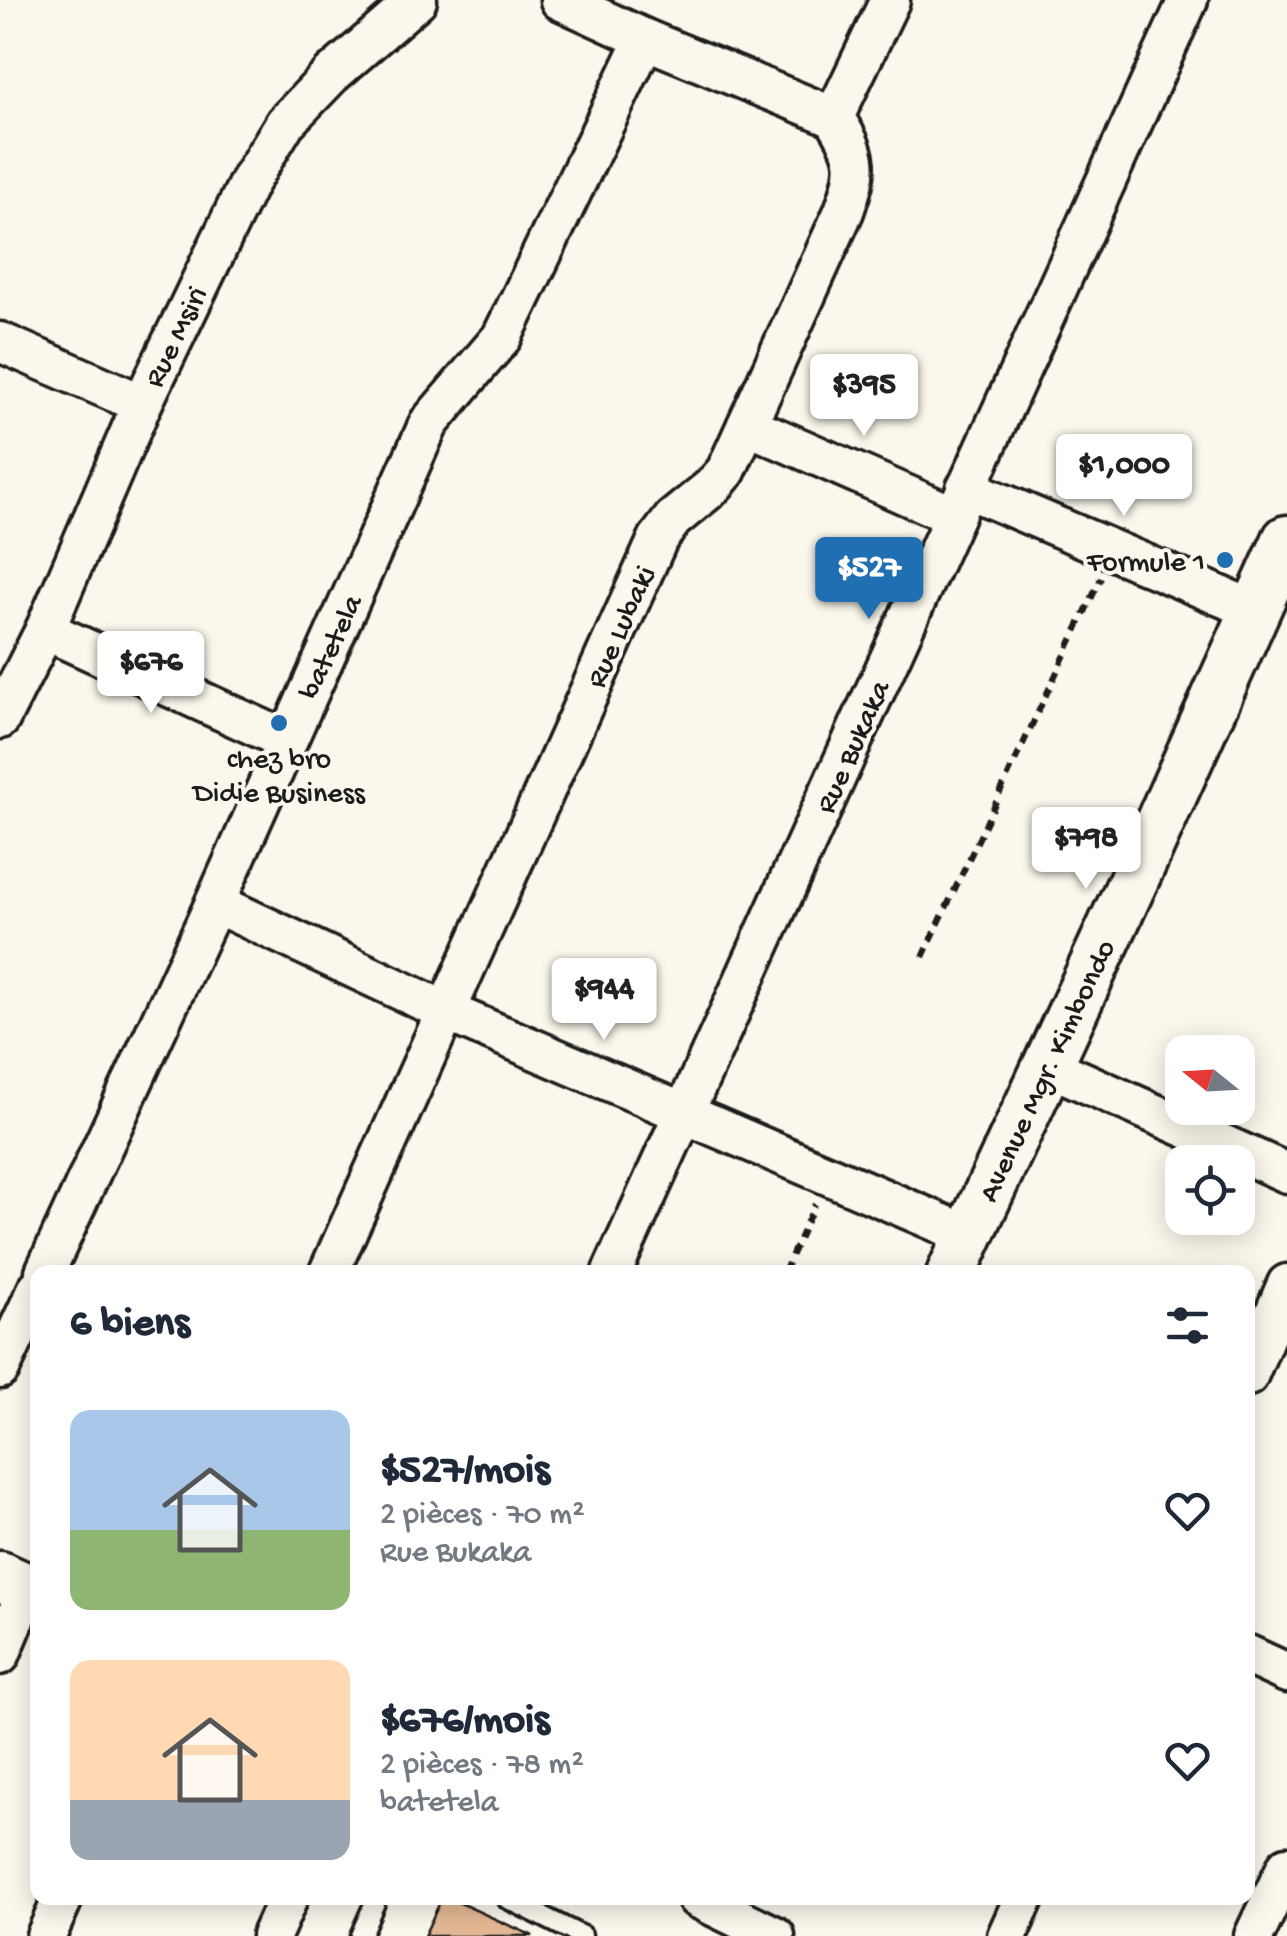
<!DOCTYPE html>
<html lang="fr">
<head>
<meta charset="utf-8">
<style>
	:root { --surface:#fff; --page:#f6f6f7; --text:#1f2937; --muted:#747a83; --accent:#1f6fb2 }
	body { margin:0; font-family:"Gochi Hand",sans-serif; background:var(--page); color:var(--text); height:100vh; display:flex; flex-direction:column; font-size:38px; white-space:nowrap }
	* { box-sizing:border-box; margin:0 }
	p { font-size:32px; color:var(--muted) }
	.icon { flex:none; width:55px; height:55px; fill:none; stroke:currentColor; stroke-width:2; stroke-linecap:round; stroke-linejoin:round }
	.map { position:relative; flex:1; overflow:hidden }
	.panel { position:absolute; left:30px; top:1265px; width:1225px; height:640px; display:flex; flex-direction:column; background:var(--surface); border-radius:20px; box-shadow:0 5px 25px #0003 }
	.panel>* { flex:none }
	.needle { width:65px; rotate:288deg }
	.controls { position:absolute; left:1165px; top:1035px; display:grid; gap:20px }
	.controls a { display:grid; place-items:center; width:90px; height:90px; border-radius:20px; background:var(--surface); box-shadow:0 5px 25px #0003; font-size:50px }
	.price { position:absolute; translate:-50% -85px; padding:0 22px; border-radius:10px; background:#fff; color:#222; font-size:32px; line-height:65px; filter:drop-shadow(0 2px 5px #0008) }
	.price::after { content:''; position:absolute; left:50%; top:60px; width:30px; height:22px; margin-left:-15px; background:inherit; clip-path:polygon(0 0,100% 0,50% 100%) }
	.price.current { background:var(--accent); color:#fff }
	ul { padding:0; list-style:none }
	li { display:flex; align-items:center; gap:30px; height:250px; padding:0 40px }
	li span { display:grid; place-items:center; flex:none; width:280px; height:200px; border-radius:20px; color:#555 }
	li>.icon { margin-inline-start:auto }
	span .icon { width:120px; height:120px; fill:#fffc; stroke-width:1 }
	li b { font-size:42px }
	h2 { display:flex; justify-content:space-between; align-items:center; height:120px; padding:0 40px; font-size:42px }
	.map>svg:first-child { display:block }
</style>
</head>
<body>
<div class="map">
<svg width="1287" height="1936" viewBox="0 0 1287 1936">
	<rect width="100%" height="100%" fill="#fbf7ec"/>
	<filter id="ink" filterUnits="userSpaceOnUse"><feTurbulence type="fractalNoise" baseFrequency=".01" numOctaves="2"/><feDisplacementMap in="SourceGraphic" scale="20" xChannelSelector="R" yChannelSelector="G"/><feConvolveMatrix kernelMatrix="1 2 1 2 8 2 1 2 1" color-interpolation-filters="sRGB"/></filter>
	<g filter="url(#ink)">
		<path fill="#e4b894" stroke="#1c1c1c" stroke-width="2.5" d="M442,1898H449L533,1936H424Z"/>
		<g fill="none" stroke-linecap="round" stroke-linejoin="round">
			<defs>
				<g id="service">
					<path d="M506,1898L582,1936"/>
					<path d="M360,1936L377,1898"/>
				</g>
				<g id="minor">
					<path d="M560,0L645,39L834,117"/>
					<path d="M0,342L142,404"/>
					<path d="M747,425L954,516"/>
					<path d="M966,488L1256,611"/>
					<path d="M45,630L286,740"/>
					<path d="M0,719L45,630L142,404L249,182L285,123L331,75L417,0"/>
					<path d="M215,903L445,1011L968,1235"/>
					<path d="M1048,1066L1287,1173"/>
					<path d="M45,1272L215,903L429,423L502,337L645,39"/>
					<path d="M329,1272L658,539L673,519L712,487L726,471L844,211C859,168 860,157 834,117L890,0"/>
					<path d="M612,1272L1188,0"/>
					<path d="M0,1369L38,1288"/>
					<path d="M1248,1376L1287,1284"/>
					<path d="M0,1655L28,1588"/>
					<path d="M1248,1655L1287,1673"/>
					<path d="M697,1898L775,1936"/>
					<path d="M46,1936L63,1898"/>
					<path d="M271,1936L288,1898"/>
					<path d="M1007,1936L1024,1898"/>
					<path d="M1254,1936L1287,1866"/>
				</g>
				<g id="tertiary">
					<path d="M952,1272L1148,849L1287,540"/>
					<path d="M0,1576L38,1593"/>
				</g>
			</defs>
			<use href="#service" stroke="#1c1c1c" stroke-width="25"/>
			<use href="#minor" stroke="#1c1c1c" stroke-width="45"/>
			<use href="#tertiary" stroke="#1c1c1c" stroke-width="55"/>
			<g stroke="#1c1c1c" stroke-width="6" stroke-dasharray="10 8" stroke-linecap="butt">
				<path d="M923,957L1101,578"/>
				<path d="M784,1272L815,1204"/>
			</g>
			<use href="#service" stroke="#fbf7ec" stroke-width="18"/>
			<use href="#minor" stroke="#fbf7ec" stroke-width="38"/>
			<use href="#tertiary" stroke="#fbf7ec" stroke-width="48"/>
		</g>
	</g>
	<g fill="#1f6fb2" stroke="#fbf7ec" stroke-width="4">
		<circle cx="1225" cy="560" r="10"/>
		<circle cx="279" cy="723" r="10"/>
	</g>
	<g text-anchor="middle" stroke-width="8" stroke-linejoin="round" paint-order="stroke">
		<g font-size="30" fill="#1c1c1c" stroke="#fbf7ec">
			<text transform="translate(174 336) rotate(-64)" y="10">Rue Msiri</text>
			<text transform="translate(619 626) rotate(-66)" y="10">Rue Lubaki</text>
			<text transform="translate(329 646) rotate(-65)" y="10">batetela</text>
			<text transform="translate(851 746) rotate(-66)" y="10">Rue Bukaka</text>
			<text transform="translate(1045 1070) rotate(-65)" y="10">Avenue Mgr. Kimbondo</text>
		</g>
		<g font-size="30" fill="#1c1c1c" stroke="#fbf7ec" text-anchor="end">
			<text x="1205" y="570">Formule 1</text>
			<text x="279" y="767" text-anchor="middle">chez bro<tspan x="279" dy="34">Didie Business</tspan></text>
		</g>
	</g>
</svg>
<div class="controls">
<a><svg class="needle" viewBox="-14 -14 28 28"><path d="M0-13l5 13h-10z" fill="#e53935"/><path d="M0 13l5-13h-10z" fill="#747a83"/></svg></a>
<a><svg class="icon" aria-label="locate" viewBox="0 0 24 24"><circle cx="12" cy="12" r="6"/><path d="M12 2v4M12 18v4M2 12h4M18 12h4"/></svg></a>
</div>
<b class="price" style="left:864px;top:439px">$395</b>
<b class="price" style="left:1124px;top:519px">$1,000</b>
<b class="price current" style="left:869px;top:622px">$527</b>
<b class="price" style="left:151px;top:716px">$676</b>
<b class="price" style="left:1086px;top:892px">$798</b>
<b class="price" style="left:604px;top:1043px">$944</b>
<section class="panel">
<h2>6 biens<svg class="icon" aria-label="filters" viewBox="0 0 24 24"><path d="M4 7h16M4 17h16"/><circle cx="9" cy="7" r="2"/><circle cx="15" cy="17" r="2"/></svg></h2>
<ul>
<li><span style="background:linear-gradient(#a9c7e8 60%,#8fb573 0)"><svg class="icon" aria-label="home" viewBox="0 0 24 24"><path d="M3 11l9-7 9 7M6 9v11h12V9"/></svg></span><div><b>$527/mois</b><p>2 pièces · 70 m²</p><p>Rue Bukaka</p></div><svg class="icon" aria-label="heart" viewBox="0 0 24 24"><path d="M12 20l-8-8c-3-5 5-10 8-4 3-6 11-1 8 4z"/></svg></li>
<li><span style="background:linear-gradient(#ffd9b3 70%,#9aa5b1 0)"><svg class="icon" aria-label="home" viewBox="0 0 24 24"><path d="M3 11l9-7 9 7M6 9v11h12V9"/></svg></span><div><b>$676/mois</b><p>2 pièces · 78 m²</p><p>batetela</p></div><svg class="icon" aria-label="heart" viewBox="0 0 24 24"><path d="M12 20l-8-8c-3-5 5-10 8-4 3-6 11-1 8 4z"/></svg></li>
</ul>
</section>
</div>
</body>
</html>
